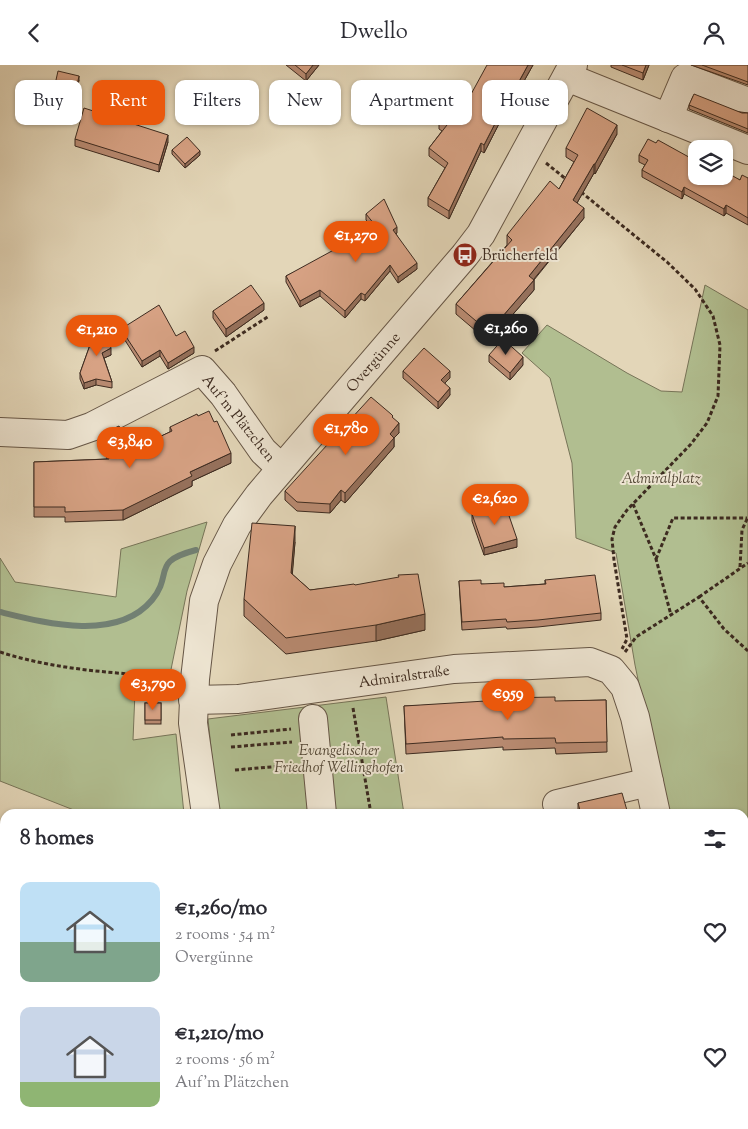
<!DOCTYPE html>
<html lang="en">
<head>
<meta charset="utf-8">
<style>
	:root { --surface:#fff; --page:#f2f2f3; --text:#2b2b33; --muted:#7c7c81; --accent:#ea580c }
	body { margin:0; font-family:"Sorts Mill Goudy",serif; background:var(--page); color:var(--text); height:100vh; display:flex; flex-direction:column; font-size:19px; white-space:nowrap }
	* { box-sizing:border-box; margin:0 }
	p { font-size:16px; color:var(--muted) }
	.icon { flex:none; width:28px; height:28px; fill:none; stroke:currentColor; stroke-width:2; stroke-linecap:round; stroke-linejoin:round }
	.map { position:relative; flex:1; overflow:hidden }
	.sheet { position:absolute; left:0px; top:744px; width:749px; height:321px; display:flex; flex-direction:column; background:var(--surface); border-radius:15px 15px 0 0; box-shadow:0 1px 4px #0004 }
	.sheet>* { flex:none }
	.top-card { position:absolute; left:15px; top:15px; width:719px; height:45px; display:flex; gap:10px }
	.fabs { position:absolute; left:688px; top:75px; display:grid; gap:10px }
	.fabs a { display:grid; place-items:center; width:45px; height:45px; border-radius:10px; background:var(--surface); box-shadow:0 1px 4px #0004; font-size:25px }
	.price { position:absolute; translate:-50% -42px; padding:0 11px; border-radius:18px; background:var(--accent); color:#fff; font-size:16px; line-height:32px; filter:drop-shadow(0 1px 2px #0008) }
	.price::after { content:''; position:absolute; left:50%; top:30px; width:15px; height:11px; margin-left:-8px; background:inherit; clip-path:polygon(0 0,100% 0,50% 100%) }
	.price.active { background:#222; color:#fff }
	ul { padding:0; list-style:none }
	li { display:flex; align-items:center; gap:15px; height:125px; padding:0 20px }
	li span { display:grid; place-items:center; flex:none; width:140px; height:100px; border-radius:10px; color:#555 }
	li>.icon { margin-inline-start:auto }
	span .icon { width:60px; height:60px; fill:#fffc; stroke-width:1 }
	li b { font-size:21px }
	h2 { display:flex; justify-content:space-between; align-items:center; height:60px; padding:0 20px; font-size:21px }
	.pill { padding:0 18px; border-radius:10px; background:var(--surface); box-shadow:0 1px 4px #0004; font-size:18px; line-height:45px }
	.pill.active { background:var(--accent); color:#fff }
	header { display:flex; justify-content:space-between; align-items:center; height:65px; padding:0 20px; background:var(--surface); font-size:22px; font-weight:600 }
	.map>svg:first-child { display:block }
</style>
</head>
<body>
<header><svg class="icon" aria-label="back" viewBox="0 0 24 24"><path d="M15 5l-7 7 7 7"/></svg>Dwello<svg class="icon" aria-label="person" viewBox="0 0 24 24"><circle cx="12" cy="8" r="4"/><path d="M4 21q1-7 8-7t8 7"/></svg></header>
<div class="map">
<svg width="748" height="1064" viewBox="0 0 748 1064">
	<rect width="100%" height="100%" fill="#e3d6b8"/>
	<filter id="stains"><feTurbulence type="fractalNoise" baseFrequency=".004" numOctaves="4"/><feColorMatrix values="0 0 0 0 .2 0 0 0 0 .09 0 0 0 0 .02 0 0 0 .5 -.17"/></filter>
	<radialGradient id="worn" r=".72"><stop offset=".6" stop-color="#630" stop-opacity="0"/><stop offset="1" stop-color="#630" stop-opacity=".3"/></radialGradient>
	<g fill="#b1be90" stroke="#777458">
		<path d="M705,220L748,245V886L744,884V749H666L635,600L616,488L576,473L572,398L550,313L522,288L547,260L627,308L661,326L682,327Z"/>
		<path d="M207,457L187,526L166,629L135,627L133,675L176,669L184,749H84L0,716V493L15,517L116,532L121,484Z"/>
		<path d="M386,632L404,749H218L208,654Z"/>
		<path d="M207,1060H512L514,1064H206Z"/>
	</g>
	<g fill="none" stroke-linecap="round" stroke-linejoin="round">
		<g stroke="#728073" stroke-width="6">
			<path d="M0,547C45,558 117,577 152,535C174,508 150,497 196,485"/>
			<path d="M602,1060L603,1064"/>
		</g>
		<defs>
			<g id="minor">
				<path d="M567,12L748,85"/>
				<path d="M668,53L685,13L748,37"/>
				<path d="M0,367L68,370L91,362L202,305L223,329L263,386L281,403"/>
				<path d="M193,635L238,634L454,604L590,597L611,605L625,622L635,652L656,749"/>
				<path d="M313,654L322,749"/>
				<path d="M557,739L649,717"/>
				<path d="M206,749L193,658L195,614L204,536L217,499L237,460L259,430L465,190L481,169L573,0"/>
				<path d="M744,894L748,896"/>
				<path d="M482,1060L484,1064"/>
				<path d="M708,1060L709,1064"/>
				<path d="M188,1064L189,1060"/>
				<path d="M339,1064V1060"/>
			</g>
		</defs>
		<use href="#minor" stroke="#665646" stroke-width="30"/>
		<g stroke="#3d2b20" stroke-width="3" stroke-dasharray="4 2.5" stroke-linecap="butt">
			<path d="M546,98L567,115"/>
			<path d="M581,127L667,197L695,224L713,251L720,280L718,331L707,358L691,379L627,445L615,462L612,474L614,495L627,574L622,584"/>
			<path d="M215,286L269,251"/>
			<path d="M633,439L656,494L671,550"/>
			<path d="M656,494L673,453H747"/>
			<path d="M740,502L742,465L748,452"/>
			<path d="M699,532L748,498"/>
			<path d="M0,587C56,605 114,608 172,612"/>
			<path d="M625,587L636,572L699,532L724,564L748,586"/>
			<path d="M353,643L371,749"/>
			<path d="M231,670L291,664"/>
			<path d="M231,682L292,677"/>
			<path d="M235,705L294,700"/>
			<path d="M744,847L748,841"/>
			<path d="M382,1060L385,1064"/>
			<path d="M423,1060L425,1064"/>
		</g>
		<use href="#minor" stroke="#ede4d1" stroke-width="28"/>
	</g>
	<g fill="#b98b72" stroke="#3d2b20">
		<path d="M286,0H319L306,16Z"/>
		<path d="M533,0L505,50L504,49L484,88L481,86L449,154L428,141V133L445,103L429,91V83L442,66L439,64V56Z"/>
		<path d="M611,0H649L643,15L611,2Z"/>
		<path d="M691,0H748V20Z"/>
		<path d="M79,15L75,33L54,28V24Z"/>
		<path d="M689,40L748,48V68L689,44Z"/>
		<path d="M617,69L595,109L594,108L577,138L584,153L534,215V225L489,277L456,249V239L507,180V170L559,124L574,97L566,92V83Z"/>
		<path d="M75,74L168,77L159,107L75,81Z"/>
		<path d="M656,78L696,96L740,115L748,113V160L726,148L724,151L684,129L682,134L642,112V105L645,100L639,97V90Z"/>
		<path d="M172,85L200,90L185,103L172,89Z"/>
		<path d="M366,149L397,168L396,169L417,204L398,218L390,206L365,236L361,234L345,253L320,231L300,242L286,217V211L343,184L372,162L366,155Z"/>
		<path d="M264,245L226,272L213,253V246Z"/>
		<path d="M100,252L111,290L104,293L112,317V323L96,320L84,324L80,314V308Z"/>
		<path d="M121,264L176,271L194,288L168,304L160,291L142,302L121,269Z"/>
		<path d="M489,290L523,300L510,315L489,297Z"/>
		<path d="M403,306L450,313L445,318L450,330L438,344L403,313Z"/>
		<path d="M393,353L399,368L394,373V382L345,438L341,435L330,448L297,446L285,435V426Z"/>
		<path d="M170,362L231,398L192,416V421L123,455L65,457V452H34V397L107,394L104,378V368L131,385L170,367Z"/>
		<path d="M472,449L517,482L484,490L472,456Z"/>
		<path d="M295,477L292,509L310,525L355,520L425,565L376,576L286,589L244,551V534Z"/>
		<path d="M545,515L601,548V555L538,562L507,564L506,562L462,565L459,516L504,522L545,519Z"/>
		<path d="M606,635L607,687L556,689L555,683L503,685V682L406,689L404,641Z"/>
		<rect x="145" y="638" width="16" height="21"/>
		<path d="M578,738L628,749H578Z"/>
		<path d="M744,937L748,938V989L744,987Z"/>
		<path d="M648,1060H689V1064H649Z"/>
	</g>
	<g fill="#96715c" stroke="#3d2b20">
		<path d="M313,0H319L306,16V9Z"/>
		<path d="M528,0H533L505,50V42Z"/>
		<path d="M646,0H649L643,15V8Z"/>
		<path d="M79,11V15L75,33V29Z"/>
		<path d="M504,41V49L484,88V80Z"/>
		<path d="M617,60V69L595,109V99Z"/>
		<path d="M168,70V77L159,107V100Z"/>
		<path d="M481,78V86L449,154V146Z"/>
		<path d="M200,86V90L185,103V99Z"/>
		<path d="M594,99V108L573,145V135Z"/>
		<path d="M684,122V129L682,134V127Z"/>
		<path d="M726,140V148L724,151V144Z"/>
		<path d="M584,143V153L529,220V211Z"/>
		<path d="M397,162V168L393,171V165Z"/>
		<path d="M417,198V204L398,218V212Z"/>
		<path d="M390,200V206L365,236V230Z"/>
		<path d="M534,215V225L489,277V267Z"/>
		<path d="M320,225V231L300,242V236Z"/>
		<path d="M361,228V234L345,253V246Z"/>
		<path d="M264,238V245L226,272V264Z"/>
		<path d="M194,282V288L168,304V298Z"/>
		<path d="M111,283V290L102,294V288Z"/>
		<path d="M160,285V291L142,302V296Z"/>
		<path d="M523,292V300L510,315V308Z"/>
		<path d="M450,306V313L441,322V315Z"/>
		<path d="M96,314V320L84,324V318Z"/>
		<path d="M450,323V330L438,344V337Z"/>
		<path d="M399,358V368L394,373V382L345,438V428L390,369Z"/>
		<path d="M231,388V398L192,416V421L123,455V445L190,407Z"/>
		<path d="M341,425V435L330,448V439Z"/>
		<path d="M295,461V477L291,525V508Z"/>
		<path d="M517,474V482L484,490V483Z"/>
		<path d="M425,549V565L376,576V560Z"/>
	</g>
	<g fill="#d7a284" stroke="#3d2b20">
		<path d="M295,0H313L306,9Z"/>
		<path d="M487,0H528L505,42L504,41L484,80L481,78L449,146L428,133L448,98L429,83L447,60L439,56L449,35L464,42Z"/>
		<path d="M622,0H646L643,8Z"/>
		<path d="M702,0H748V17Z"/>
		<path d="M58,6L79,11L75,29L54,24Z"/>
		<path d="M694,29L742,48H748V64L689,40Z"/>
		<path d="M84,43L168,70L159,100L75,74Z"/>
		<path d="M587,43L617,60L595,99H594L573,135L584,143L529,211L534,215L489,267L456,239L512,175L507,170L550,116L559,124L578,90L566,83Z"/>
		<path d="M187,72L200,86L185,99L172,85Z"/>
		<path d="M648,74L656,78L658,75L696,96V111H724V106L740,115L742,110L748,113V153L726,140L724,144L684,122L682,127L642,105L648,95L639,90Z"/>
		<path d="M384,134L397,162L393,165L417,198L398,212L390,200L365,230L361,228L345,246L320,225L300,236L286,211L341,181L343,184L375,160L366,149Z"/>
		<path d="M251,220L264,238L226,264L213,246Z"/>
		<path d="M159,240L176,271L185,266L194,282L168,298L160,285L142,296L121,264Z"/>
		<path d="M100,252L111,283L102,288L112,317L96,314L84,318L80,308Z"/>
		<path d="M503,274L523,292L510,308L489,290Z"/>
		<path d="M424,283L450,306L441,315L450,323L438,337L403,306Z"/>
		<path d="M371,332L391,349L393,351L392,352L399,358L390,369L394,373L345,428L341,425L330,439L297,437L285,426Z"/>
		<path d="M209,346L214,357L217,356L231,388L190,407L192,411L123,445L65,447V442H34V397L109,394L104,368L119,361L131,385L172,366L170,362L197,349L198,351Z"/>
		<path d="M505,439L517,474L484,483L472,449Z"/>
		<path d="M252,458L295,461L291,508L310,525L354,519L355,520L399,512L398,510L418,509L425,549L376,560L286,573L244,534Z"/>
		<path d="M595,510L601,548L538,555L507,557L506,554L462,557L459,516L481,515V519L504,518V522L546,519L545,515Z"/>
		<path d="M555,632V636L606,635L607,677L556,678L555,673L503,674V672L406,679L404,641L502,635V633Z"/>
		<rect x="145" y="638" width="16" height="17"/>
		<path d="M622,728L628,749H581L578,738Z"/>
		<path d="M744,937L748,938V978L744,976Z"/>
		<path d="M650,1060H686H684L685,1064H651Z"/>
	</g>
	<defs>
		<symbol id="bus-disc" viewBox="-11 -11 22 22"><circle r="9.5" fill="#8f2418" stroke="#ede4d1"/><path d="M-5-6H5V4H4V6H2V4H-2V6H-4V4H-5ZM-3.5-4V0h7V-4ZM-3.5 1.2v1.5H-2V1.2ZM2 1.2v1.5H3.5V1.2Z" fill="#fff"/></symbol>
	</defs>
	<g fill-rule="evenodd">
		<use href="#bus-disc" x="451" y="176" width="28" height="28"/>
	</g>
	<g text-anchor="middle" stroke-width="4" stroke-linejoin="round" paint-order="stroke">
		<g font-size="15" fill="#3d2b20" stroke="#ede4d1" text-anchor="start">
			<text x="482" y="195">Brücherfeld</text>
		</g>
		<g font-size="15" fill="#3d2b20" stroke="#ede4d1">
			<text transform="translate(373 297) rotate(-49)" y="5">Overgünne</text>
			<text transform="translate(239 353) rotate(51)" y="5">Auf'm Plätzchen</text>
			<text transform="translate(404 611) rotate(-8)" y="5">Admiralstraße</text>
		</g>
		<g font-size="15" font-style="italic" fill="#544836" stroke="#ede4d1">
			<text x="661" y="418">Admiralplatz</text>
			<text x="339" y="690">Evangelischer<tspan x="339" dy="17">Friedhof Wellinghofen</tspan></text>
		</g>
	</g>
	<rect width="100%" height="100%" filter="url(#stains)"/>
	<rect width="100%" height="100%" fill="url(#worn)"/>
</svg>
<div class="fabs">
<a><svg class="icon" aria-label="layers" viewBox="0 0 24 24"><path d="M12 4l9 5-9 5-9-5zM3 14l9 5 9-5"/></svg></a>
</div>
<b class="price" style="left:356px;top:198px">€1,270</b>
<b class="price active" style="left:506px;top:291px">€1,260</b>
<b class="price" style="left:97px;top:292px">€1,210</b>
<b class="price" style="left:346px;top:391px">€1,780</b>
<b class="price" style="left:130px;top:404px">€3,840</b>
<b class="price" style="left:495px;top:461px">€2,620</b>
<b class="price" style="left:153px;top:646px">€3,790</b>
<b class="price" style="left:508px;top:656px">€959</b>
<div class="top-card">
<a class="pill">Buy</a>
<a class="pill active">Rent</a>
<a class="pill">Filters</a>
<a class="pill">New</a>
<a class="pill">Apartment</a>
<a class="pill">House</a>
</div>
<section class="sheet">
<h2>8 homes<svg class="icon" aria-label="filters" viewBox="0 0 24 24"><path d="M4 7h16M4 17h16"/><circle cx="9" cy="7" r="2"/><circle cx="15" cy="17" r="2"/></svg></h2>
<ul>
<li><span style="background:linear-gradient(#bfe0f5 60%,#7fa58c 0)"><svg class="icon" aria-label="home" viewBox="0 0 24 24"><path d="M3 11l9-7 9 7M6 9v11h12V9"/></svg></span><div><b>€1,260/mo</b><p>2 rooms · 54 m²</p><p>Overgünne</p></div><svg class="icon" aria-label="heart" viewBox="0 0 24 24"><path d="M12 20l-8-8c-3-5 5-10 8-4 3-6 11-1 8 4z"/></svg></li>
<li><span style="background:linear-gradient(#c9d6e8 75%,#8fb573 0)"><svg class="icon" aria-label="home" viewBox="0 0 24 24"><path d="M3 11l9-7 9 7M6 9v11h12V9"/></svg></span><div><b>€1,210/mo</b><p>2 rooms · 56 m²</p><p>Auf'm Plätzchen</p></div><svg class="icon" aria-label="heart" viewBox="0 0 24 24"><path d="M12 20l-8-8c-3-5 5-10 8-4 3-6 11-1 8 4z"/></svg></li>
</ul>
</section>
</div>
</body>
</html>
